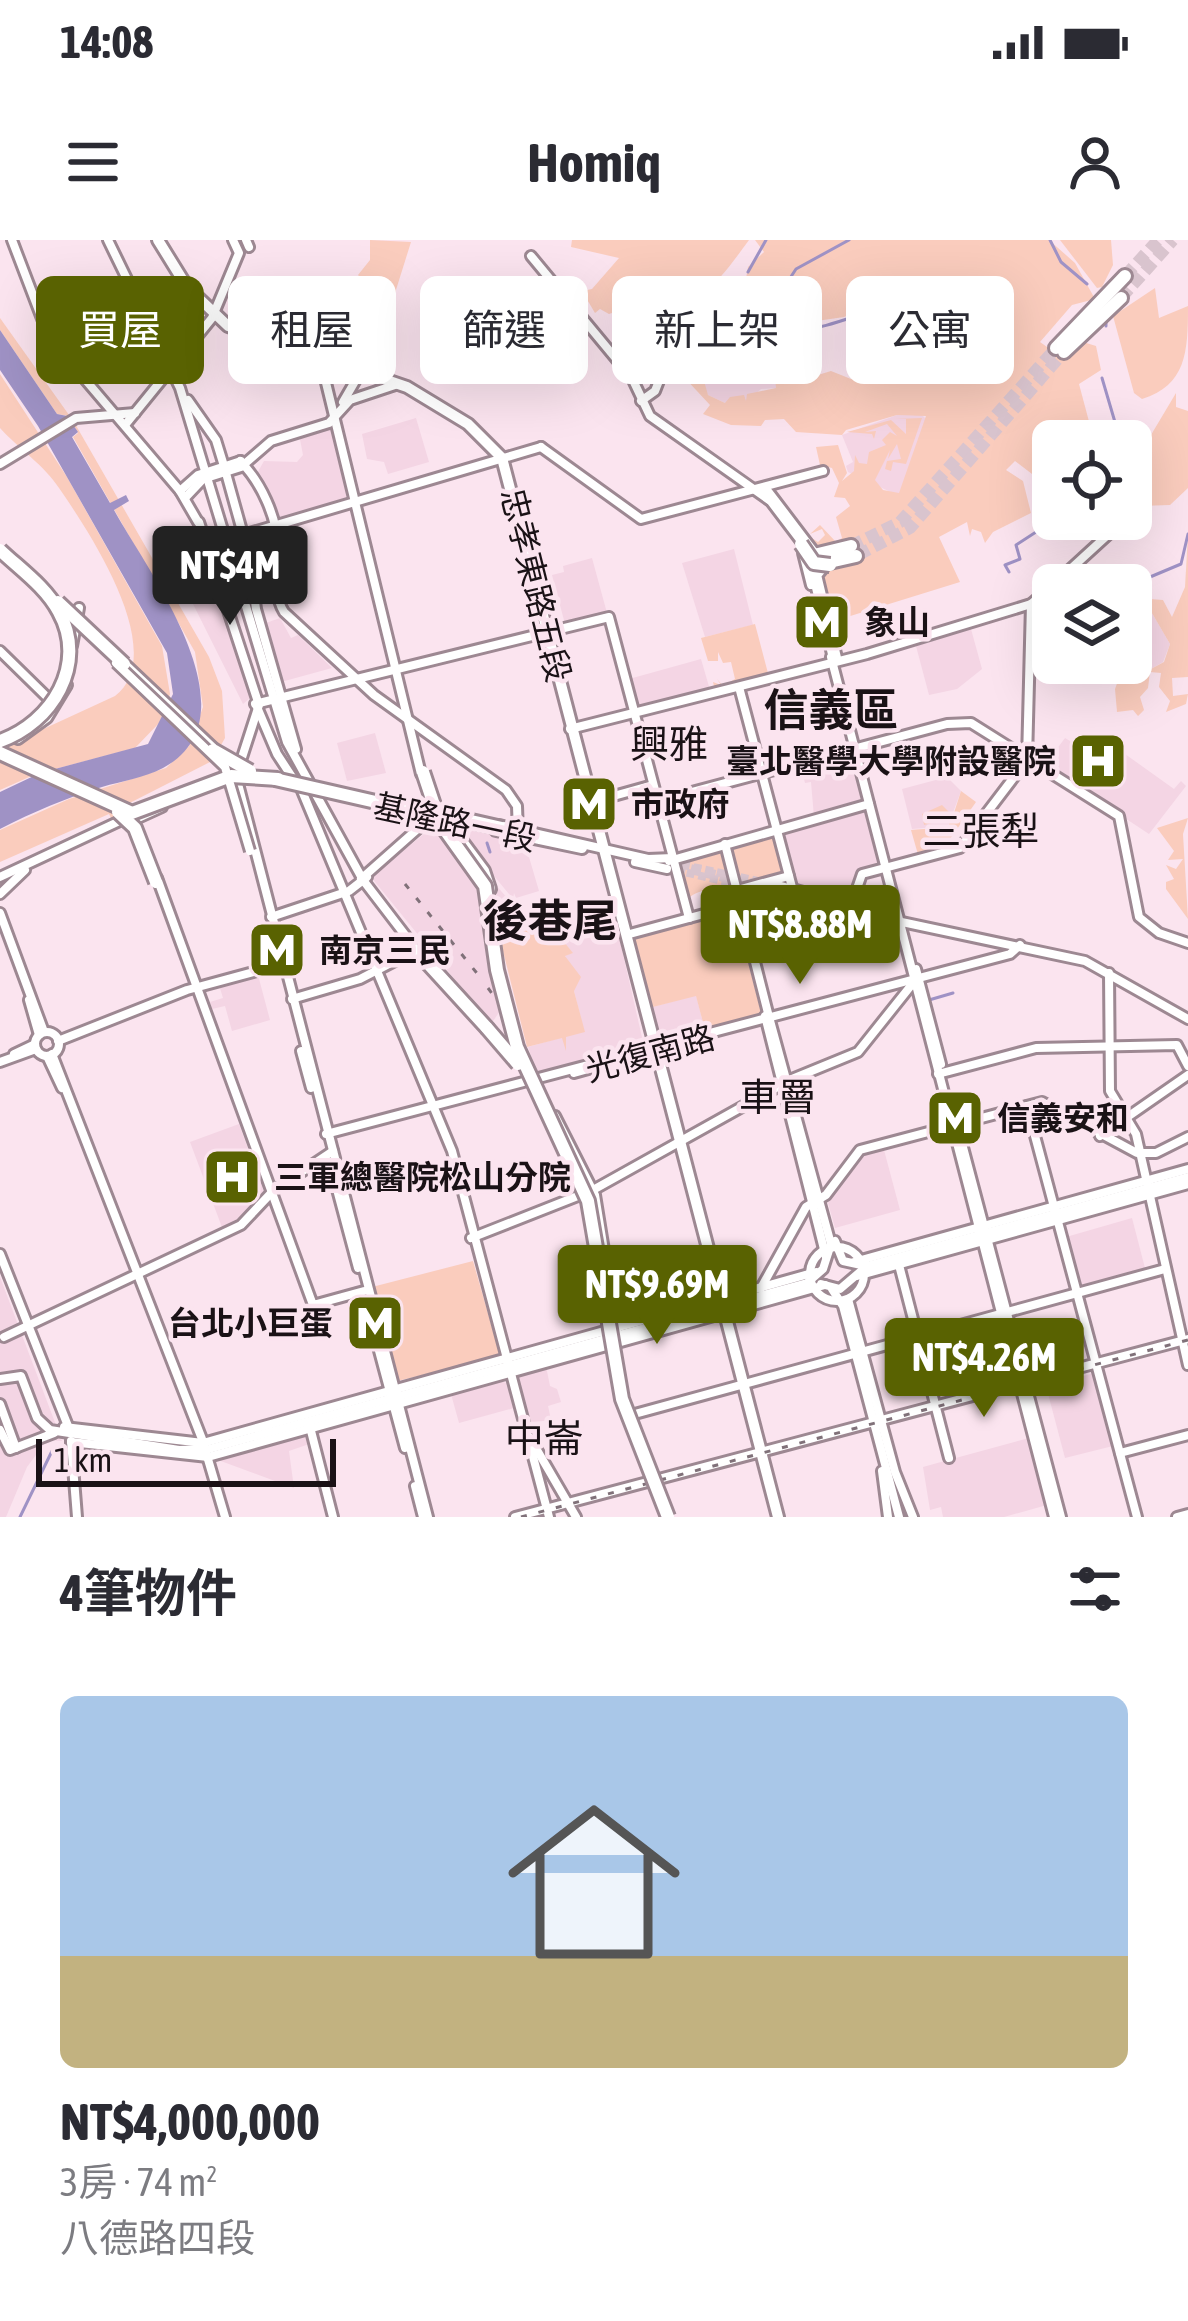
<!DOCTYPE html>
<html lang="zh-TW">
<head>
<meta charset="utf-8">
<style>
	:root { --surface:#fff; --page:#f2f2f3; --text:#2b2b33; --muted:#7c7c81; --line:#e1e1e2; --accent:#596201 }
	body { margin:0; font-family:"Asap Condensed","Noto Sans TC",sans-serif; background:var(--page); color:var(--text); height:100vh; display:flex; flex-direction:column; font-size:45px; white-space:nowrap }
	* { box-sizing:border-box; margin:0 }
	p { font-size:39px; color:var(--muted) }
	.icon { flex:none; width:66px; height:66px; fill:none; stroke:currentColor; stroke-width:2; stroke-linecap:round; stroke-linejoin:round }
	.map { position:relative; height:1277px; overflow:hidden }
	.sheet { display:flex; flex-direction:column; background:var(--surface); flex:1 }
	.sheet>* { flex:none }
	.banner { position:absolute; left:36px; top:36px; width:1116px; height:108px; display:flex; gap:24px }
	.buttons { position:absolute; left:1032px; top:180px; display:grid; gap:24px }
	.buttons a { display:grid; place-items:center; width:120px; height:120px; border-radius:18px; background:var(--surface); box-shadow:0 12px 48px #0002; font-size:60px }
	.scale { position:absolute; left:36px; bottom:30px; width:300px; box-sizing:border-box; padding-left:12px; border:6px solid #1a1216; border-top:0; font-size:33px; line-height:42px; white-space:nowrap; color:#1a1216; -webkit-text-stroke:9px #fbe4ef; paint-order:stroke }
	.price { position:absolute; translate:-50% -102px; padding:0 27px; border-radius:12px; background:var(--accent); color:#fff; font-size:39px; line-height:78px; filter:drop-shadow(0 3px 6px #0008) }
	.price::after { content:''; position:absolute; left:50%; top:72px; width:36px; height:27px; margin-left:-18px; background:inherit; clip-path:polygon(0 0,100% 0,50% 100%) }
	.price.selected { background:#222; color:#fff }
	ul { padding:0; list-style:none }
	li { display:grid; align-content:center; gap:24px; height:636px; padding:0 60px }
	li+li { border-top:3px solid var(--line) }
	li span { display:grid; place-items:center; height:372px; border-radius:18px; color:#555 }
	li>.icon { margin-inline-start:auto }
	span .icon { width:216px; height:216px; fill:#fffc; stroke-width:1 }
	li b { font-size:51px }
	h2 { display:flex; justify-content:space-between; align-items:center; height:144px; padding:0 60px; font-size:51px }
	.chip { padding:0 42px; border-radius:18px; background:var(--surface); box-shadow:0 12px 48px #0002; font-size:42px; line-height:108px }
	.chip.selected { background:var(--accent); color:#fff }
	.status { display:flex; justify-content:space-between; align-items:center; height:84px; padding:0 60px; background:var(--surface); direction:ltr }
	.status svg { height:33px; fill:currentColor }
	header { display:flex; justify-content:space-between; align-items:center; height:156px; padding:0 60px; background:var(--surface); font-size:54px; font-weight:700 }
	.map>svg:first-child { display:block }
</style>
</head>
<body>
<div class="status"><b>14:08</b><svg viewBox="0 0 49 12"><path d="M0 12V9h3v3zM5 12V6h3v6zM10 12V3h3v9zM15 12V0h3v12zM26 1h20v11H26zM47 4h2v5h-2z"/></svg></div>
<header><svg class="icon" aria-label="menu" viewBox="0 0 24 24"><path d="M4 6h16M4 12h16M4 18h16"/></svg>Homiq<svg class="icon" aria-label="person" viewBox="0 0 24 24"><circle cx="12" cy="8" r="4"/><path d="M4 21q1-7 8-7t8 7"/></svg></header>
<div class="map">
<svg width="1188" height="1277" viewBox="0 0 1188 1277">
	<rect width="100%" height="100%" fill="#fbe4ef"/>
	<g fill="#f4d5e4">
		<path d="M678,66L689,89L658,115V139L639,138L625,119L629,114L613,78Z"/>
		<path d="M707,92L744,112L731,124L773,117L777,148L761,149L747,161L725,163L708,155L690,125Z"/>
		<path d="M897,175H922L927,180L899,256L848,232L846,226L853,222L842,195Z"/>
		<path d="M416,178L429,222L388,234L384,222L367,219L362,194Z"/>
		<path d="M332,183L350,261L275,283L255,237L264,221L297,222L303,215L299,194Z"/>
		<path d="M734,309L753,385L705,397L682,323Z"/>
		<path d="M205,310L251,457L243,464L193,364L201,358L192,344L182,347L171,327Z"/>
		<path d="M592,318L607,373L565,384L552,335L564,332L563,326Z"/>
		<path d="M1137,358L1150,359L1149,368L1170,404L1163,422L1149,430L1131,403V362Z"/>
		<path d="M280,378L291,398L298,395L332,428L281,442L263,384Z"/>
		<path d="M971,389L982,429L957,449L929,455L916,406Z"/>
		<path d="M701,419L710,450L637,469L629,439Z"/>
		<path d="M375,493L386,533L347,541L337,503Z"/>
		<path d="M1065,498L1115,527L1125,514L1174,549L1181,541L1186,546L1149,594L1045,525Z"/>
		<path d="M852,513L866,562L814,577L811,542L805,543L801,527Z"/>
		<path d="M947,537L961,551L948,586L912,589L902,549Z"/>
		<path d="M868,570L883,626L858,635L849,661L795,647L782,593Z"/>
		<path d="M440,581L508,659L495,672L509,758L491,784L371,637Z"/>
		<path d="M460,587L532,604L529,617L539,651L516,658L514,653L513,659L456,590Z"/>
		<path d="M564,678L570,699L617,688L644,806L537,834L528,807L584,791L565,715L572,713L563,701Z"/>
		<path d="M258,735L270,780L232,791L225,766L212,769L210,762L223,758L219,745Z"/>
		<path d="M696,755L705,790L659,803L649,768Z"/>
		<path d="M239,884L264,952L240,981L223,990L190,902Z"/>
		<path d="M884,910L900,970L835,988L828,963L832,956L863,915Z"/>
		<path d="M1132,978L1146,1032L1079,1049L1066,997Z"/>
		<path d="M0,1037L62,1201L47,1200L27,1227L6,1277H0Z"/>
		<path d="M546,1126L550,1146L557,1149L561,1162L548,1166L551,1180L527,1183L515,1140L522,1131Z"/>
		<path d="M1098,1132L1117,1205L1065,1218L1046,1146Z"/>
		<path d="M499,1141L507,1143L514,1168L459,1183L451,1154Z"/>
		<path d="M309,1192L312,1203L289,1211L294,1248L218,1220Z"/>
		<path d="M1029,1198L1047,1265L1004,1277H943L941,1267L930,1270L923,1227L948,1220L950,1226L952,1219Z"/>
	</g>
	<g fill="#faccbd">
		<path d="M370,0L411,2L390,69L358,35L370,20Z"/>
		<path d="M572,0H749C716,45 704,64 645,71L653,67L641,63L609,74L600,69L595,73L582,51L592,49L619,18L571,7Z"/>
		<path d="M755,0H1049L1075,23L1095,59L1072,65L1040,102L1064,119L1083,102L1096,106L1101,130L1079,144L1091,189L1116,190L1109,201H1053V250L1015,221L1006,230L1023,241L1031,273L993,292L985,303L981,292L972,289L970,296L967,282L939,297L960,342L831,382L817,311L807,295L818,302L825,295L822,289L810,294L820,285L836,302L842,298L836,277L850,266L845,258L834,257L839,243L832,228L820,225L816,207L838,205L847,233L842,241L854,231L855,215L859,223L867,224L869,212L886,205L882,200L890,192L897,196L887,184L865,192L876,191L874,199L872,194L847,192L891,180L906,194V179H894L922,178L906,224L893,222L891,231L885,229L887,221L901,219L897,204L888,219L890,210L875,240L883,250L899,253L926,176L897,175L846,190L842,195L796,192L784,179L765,180L761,186L731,185L703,174L710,165L683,136L665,135L668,118L706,92L690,125L702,134L708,155L725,163L730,157L744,155L746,161L747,154L776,148L773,113L778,110L784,136L805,139L831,131L851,139L861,129L848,115L883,81L899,102L910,93L912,72L904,51L844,77L803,83L789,71V63L780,53L768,68L771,45L756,64L742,62L748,27L764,12Z"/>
		<path d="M1060,0H1111L1113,25L1102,47L1097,48Z"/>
		<path d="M1155,48L1159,78L1188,66C1188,113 1186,145 1142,159L1134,153L1113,76Z"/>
		<path d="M780,55L789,75L800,82L798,92L768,95L750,110L713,91L694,92L684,65L725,57L764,73Z"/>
		<path d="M0,78L74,182L209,417L222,451L225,498L212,521L116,570L123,577L113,582L109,574L0,622V590L69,559L166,528L189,506L203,467L195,412L73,197L78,193L68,176L57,174L0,90Z"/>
		<path d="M0,134L67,237L162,406L170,454L161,481L135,508L36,534L0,550V509L115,456C170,413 90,293 59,248C45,226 18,208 0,188Z"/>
		<path d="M1176,153V167L1188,171V248L1170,265L1140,266L1133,243L1148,216V200Z"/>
		<path d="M1188,294V437L1172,438L1173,456L1188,454L1186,464L1166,472L1170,461L1159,447L1161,433L1150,432L1148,448L1140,457L1144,470L1138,476L1133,470L1117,472L1115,449L1122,430L1132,432L1131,403L1149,430L1164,422L1170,404L1149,368L1150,359L1163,360L1172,377L1185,347Z"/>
		<path d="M755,384L769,437L715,451L713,442L721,445L717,439L723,446L735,439L731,422L723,423L718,412V421H708L701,398Z"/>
		<path d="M961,551L976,562L950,599L959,607L919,618L911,590L948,587L951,578L924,585L922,574L942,565L953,576Z"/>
		<path d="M1188,578L1183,594L1188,679L1166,649V642L1174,639L1166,625L1176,629L1183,619L1168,620L1174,611L1157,588Z"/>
		<path d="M775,597L785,634C752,643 697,646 688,659L678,621Z"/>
		<path d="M735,671L762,776L705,790L696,756L649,768L631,698Z"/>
		<path d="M564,678L570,699L564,702L573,713L565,716L581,737L574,751L585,792L566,797V811L562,798L527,807L500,699Z"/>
		<path d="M473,1021L499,1112L495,1118L397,1141L372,1047Z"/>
	</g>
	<path fill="#9f92c5" d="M0,90L57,174L67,176L78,192L72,197L110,263L126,255L129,261L114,270C148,332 259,476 163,528C144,538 122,541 102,547C66,558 33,572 0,589V552L40,533L148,504L173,454L167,413L38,186L0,130Z"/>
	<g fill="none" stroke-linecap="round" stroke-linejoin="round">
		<g stroke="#9f92c5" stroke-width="3">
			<path d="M1050,0L1061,22L1087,44"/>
			<path d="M748,32L766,0"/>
			<path d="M742,68L768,72L796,29L849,0"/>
			<path d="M1106,76V86"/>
			<path d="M778,85L784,79L798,90C824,89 853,76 875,70"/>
			<path d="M693,90L705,83C752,108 754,85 796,90"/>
			<path d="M1102,138L1117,189L1110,201"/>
			<path d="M1009,332L1005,325L1020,319L1016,305L1056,279"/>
			<path d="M1131,345L1181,324L1188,294"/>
			<path d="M1131,348V356"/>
			<path d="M487,603L490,612"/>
			<path d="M929,760L953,753"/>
			<path d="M20,1277L52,1211"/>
		</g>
		<g stroke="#d9c4ce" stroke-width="8" stroke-dasharray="8 4" stroke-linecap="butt">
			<path d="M670,622L767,643"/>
			<path d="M675,630L736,644"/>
		</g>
		<path stroke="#d9c4ce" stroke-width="10" stroke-dasharray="10 5" stroke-linecap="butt" d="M647,619L793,653"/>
		<g stroke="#d9c4ce" stroke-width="12" stroke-dasharray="12 6" stroke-linecap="butt">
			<path d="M1125,36L1158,0"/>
			<path d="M1121,58L1173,0"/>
			<path d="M851,306L900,282L1056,108"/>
			<path d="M858,315L910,288L1064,112"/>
		</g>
		<defs>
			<g id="secondary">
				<path d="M12,0L49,97L180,251L198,282"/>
				<path d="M108,0L180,148L287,502L363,640L425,721"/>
				<path d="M246,0L249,7"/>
				<path d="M531,16L632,138L650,176L769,260"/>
				<path d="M320,118L421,534"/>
				<path d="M188,160L216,200L224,226L249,316L256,369L296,509"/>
				<path d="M641,161L655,151L669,115L703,90L759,117L775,108"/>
				<path d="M343,162L361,131"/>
				<path d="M125,185L212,78L239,13L233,0"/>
				<path d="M541,207L641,279L823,231"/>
				<path d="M240,221C261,242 277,277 278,307C279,329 272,353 284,372L374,455L506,550L517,566L518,593"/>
				<path d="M0,224L76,178L135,173"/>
				<path d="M180,251L198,235L241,221"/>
				<path d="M185,258L203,239L241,227L271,201L329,183L350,160L398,144"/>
				<path d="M199,282L259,465L236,536L428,1277"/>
				<path d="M209,305L541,207"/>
				<path d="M803,313L811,345"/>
				<path d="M1053,345L1112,291"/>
				<path d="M72,406L79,368"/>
				<path d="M0,411L50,460"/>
				<path d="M831,417L1054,1277"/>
				<path d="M739,447L793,651"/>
				<path d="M255,464L609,377L689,678"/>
				<path d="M257,467L277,514L296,543"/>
				<path d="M570,489L867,414L1031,364L1053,345"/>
				<path d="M18,499L47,478L67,445"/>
				<path d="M300,546L452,911L549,1277"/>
				<path d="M658,561L947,484L971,483L1119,576L1139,677L1159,693L1188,703"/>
				<path d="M592,562L653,545"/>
				<path d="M127,583L162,567"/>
				<path d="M499,585L648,619L673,618"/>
				<path d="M725,604L769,777"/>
				<path d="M669,621L869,564"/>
				<path d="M635,622L667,629"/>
				<path d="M0,637L124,579"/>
				<path d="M157,638L313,1065L364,1051"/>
				<path d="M361,639L430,578"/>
				<path d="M774,644L807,653"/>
				<path d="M737,650L789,636"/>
				<path d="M763,650L808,661"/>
				<path d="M0,654L25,630"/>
				<path d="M852,663L862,634L960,608L1027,520L1031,364"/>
				<path d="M822,665L1085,721L1188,779"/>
				<path d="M0,673L44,792"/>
				<path d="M271,677L349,651L367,637"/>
				<path d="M626,695L741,664"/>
				<path d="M916,729L941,824"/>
				<path d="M1109,733L1110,851L1136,894L1188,1125"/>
				<path d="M292,759L360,739L418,709"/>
				<path d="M29,760L39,795"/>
				<path d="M765,776L826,1017"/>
				<circle cx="47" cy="804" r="12"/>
				<path d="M58,801L187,750L283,724"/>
				<path d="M301,811L311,848"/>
				<path d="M14,814L35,804"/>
				<path d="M52,814L202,1199L225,1277"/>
				<path d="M47,816L62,848"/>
				<path d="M0,822L36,809"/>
				<path d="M574,833L635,816"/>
				<path d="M938,834L1036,808L1177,805L1188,826"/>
				<path d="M951,862L1061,1277"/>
				<path d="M1027,866L1137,1277"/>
				<path d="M555,876L595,955L617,1090"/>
				<path d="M326,894L1010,714L1020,705"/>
				<path d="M1100,896L1188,835"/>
				<path d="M331,927L358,1028"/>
				<path d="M471,998L593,950L792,839L858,812L913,743"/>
				<path d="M835,1001L843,1021L866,1026"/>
				<circle cx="837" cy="1034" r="27"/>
				<path d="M0,1014L68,1186"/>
				<path d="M854,1022L1188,929"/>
				<path d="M899,1025L949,1218"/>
				<path d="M857,1036L1188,944"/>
				<path d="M821,1044L840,1049L867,1026L1188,937"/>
				<path d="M761,1048L806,967L826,955L860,910L1042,862L1137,913H1156L1188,897"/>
				<path d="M832,1049L843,1066L899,1277"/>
				<path d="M848,1059L895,1232L913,1277"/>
				<path d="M4,1097L241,985L273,951L333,911"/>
				<path d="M378,1107L405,1208"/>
				<path d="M0,1139L21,1136L37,1178L50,1190L179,1210L209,1209L807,1043L823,1029L831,1004L769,777"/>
				<path d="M0,1164L16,1208"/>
				<path d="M631,1175L1165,1029"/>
				<path d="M64,1187L203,1203L816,1032"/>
				<path d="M310,1187L333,1277"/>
				<path d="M0,1190L10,1210L54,1193"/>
				<path d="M530,1198L576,1277"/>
				<path d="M71,1201L77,1277"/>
				<path d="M71,1202L208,1217L825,1045"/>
				<path d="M1120,1213L1188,1195"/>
				<path d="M882,1231L888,1277"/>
				<path d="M415,1246L423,1277"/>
				<path d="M515,1277L1188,1099"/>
				<path d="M1177,1277L1188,1274"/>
			</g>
			<g id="primary">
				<path d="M158,0L187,47L228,86L407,147L468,184L502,218L778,1277"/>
				<path d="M496,590L582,608"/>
				<path d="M802,655L881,672"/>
			</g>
			<g id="highway">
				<path d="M1056,108L1125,36"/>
				<path d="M1064,112L1121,58"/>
				<path d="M767,253L814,315L851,306"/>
				<path d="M835,418L815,335L825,323L856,316"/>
				<path d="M119,421L213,510"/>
				<path d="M451,588L483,631L489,649"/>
				<path d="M423,718L487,788"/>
			</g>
		</defs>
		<use href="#secondary" stroke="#9d8892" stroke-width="14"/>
		<use href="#primary" stroke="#9d8892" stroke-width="16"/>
		<use href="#highway" stroke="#9d8892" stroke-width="18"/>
		<use href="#secondary" stroke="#fff" stroke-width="8"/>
		<use href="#primary" stroke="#fff" stroke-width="10"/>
		<use href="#highway" stroke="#fff" stroke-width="12"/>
		<g stroke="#807179" stroke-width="3" stroke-dasharray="6 12" stroke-linecap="butt">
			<path d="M405,644L480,737"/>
			<path d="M488,748L501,766"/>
			<path d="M521,1277L1188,1100"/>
		</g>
		<defs>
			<path id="secondary-bridge" d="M116,423L225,527L250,611"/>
			<g id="highway-bridge">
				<path d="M801,304L814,323L830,325"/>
				<path d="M0,310C20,329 46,347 59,372C88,424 52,483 0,501"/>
				<path d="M58,362L124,424"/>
				<path d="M213,510L250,531"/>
				<path d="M0,513L132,573L231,536L278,539"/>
				<path d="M423,532L438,577"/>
				<path d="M275,539L424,573"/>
				<path d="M427,571L502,588"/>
				<path d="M118,572L135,588L156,642"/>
				<path d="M420,572L445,590L485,646L497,730L517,807L588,961L622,1159L668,1277"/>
				<path d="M487,788L518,824"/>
			</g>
		</defs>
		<use href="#secondary-bridge" stroke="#9d8892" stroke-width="14" stroke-linecap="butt"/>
		<use href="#highway-bridge" stroke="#9d8892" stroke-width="18" stroke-linecap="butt"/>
		<use href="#secondary-bridge" stroke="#fff" stroke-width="8"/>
		<use href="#highway-bridge" stroke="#fff" stroke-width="12"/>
	</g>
	<defs>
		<symbol id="metro-square" viewBox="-11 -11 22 22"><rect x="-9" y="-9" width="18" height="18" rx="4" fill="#596201" stroke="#fbe4ef"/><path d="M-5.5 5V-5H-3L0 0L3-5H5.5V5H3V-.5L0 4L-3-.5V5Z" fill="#fff"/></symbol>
		<symbol id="hospital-square" viewBox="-11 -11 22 22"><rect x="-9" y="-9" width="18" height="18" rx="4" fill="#596201" stroke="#fbe4ef"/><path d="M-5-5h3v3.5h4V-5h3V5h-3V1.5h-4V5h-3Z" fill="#fff"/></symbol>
	</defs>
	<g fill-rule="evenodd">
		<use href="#metro-square" x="789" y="349" width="66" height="66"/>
		<use href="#hospital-square" x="1065" y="488" width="66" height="66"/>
		<use href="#metro-square" x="556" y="531" width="66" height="66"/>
		<use href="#metro-square" x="244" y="677" width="66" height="66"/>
		<use href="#metro-square" x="922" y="845" width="66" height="66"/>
		<use href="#hospital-square" x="199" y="904" width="66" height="66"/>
		<use href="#metro-square" x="342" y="1050" width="66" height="66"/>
	</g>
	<g text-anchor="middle" stroke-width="9" stroke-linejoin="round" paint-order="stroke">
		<g font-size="33" fill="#1a1216" stroke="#fbe4ef">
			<text transform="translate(536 345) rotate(76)" y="12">忠孝東路五段</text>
			<text transform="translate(455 582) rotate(12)" y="12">基隆路一段</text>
			<text transform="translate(650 813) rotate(-15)" y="12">光復南路</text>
		</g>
		<g font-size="33" font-weight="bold" fill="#1a1216" stroke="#fbe4ef" text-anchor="start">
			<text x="864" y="394">象山</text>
			<text x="1056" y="533" text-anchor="end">臺北醫學大學附設醫院</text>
			<text x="631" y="576">市政府</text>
			<text x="319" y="722">南京三民</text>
			<text x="997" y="890">信義安和</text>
			<text x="274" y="949">三軍總醫院松山分院</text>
			<text x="333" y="1095" text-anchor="end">台北小巨蛋</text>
		</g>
		<g font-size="39" fill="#1a1216" stroke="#fbe4ef">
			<text x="669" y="518">興雅</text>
			<text x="981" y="605">三張犁</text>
			<text x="778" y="871">車罾</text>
			<text x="544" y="1212">中崙</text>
		</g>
		<g font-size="45" font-weight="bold" fill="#1a1216" stroke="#fbe4ef">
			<text x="831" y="486">信義區</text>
			<text x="550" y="697">後巷尾</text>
		</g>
	</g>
</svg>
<div class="buttons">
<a><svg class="icon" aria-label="locate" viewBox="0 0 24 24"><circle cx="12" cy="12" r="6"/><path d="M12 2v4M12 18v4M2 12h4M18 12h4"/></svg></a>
<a><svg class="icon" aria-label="layers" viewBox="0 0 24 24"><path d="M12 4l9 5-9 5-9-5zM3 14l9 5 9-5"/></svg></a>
</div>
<div class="scale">1 km</div>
<b class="price selected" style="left:230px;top:388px">NT$4M</b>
<b class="price" style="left:800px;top:747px">NT$8.88M</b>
<b class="price" style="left:657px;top:1107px">NT$9.69M</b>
<b class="price" style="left:984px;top:1180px">NT$4.26M</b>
<div class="banner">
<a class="chip selected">買屋</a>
<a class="chip">租屋</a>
<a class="chip">篩選</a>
<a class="chip">新上架</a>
<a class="chip">公寓</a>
</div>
</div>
<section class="sheet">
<h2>4筆物件<svg class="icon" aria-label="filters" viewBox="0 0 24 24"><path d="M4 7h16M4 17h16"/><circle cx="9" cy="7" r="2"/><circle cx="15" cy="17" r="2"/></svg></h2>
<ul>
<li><span style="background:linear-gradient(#a9c7e8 70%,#c2b280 0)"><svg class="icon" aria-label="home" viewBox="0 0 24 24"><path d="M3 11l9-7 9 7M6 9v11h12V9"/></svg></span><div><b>NT$4,000,000</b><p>3房 · 74 m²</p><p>八德路四段</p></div></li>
</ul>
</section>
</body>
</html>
